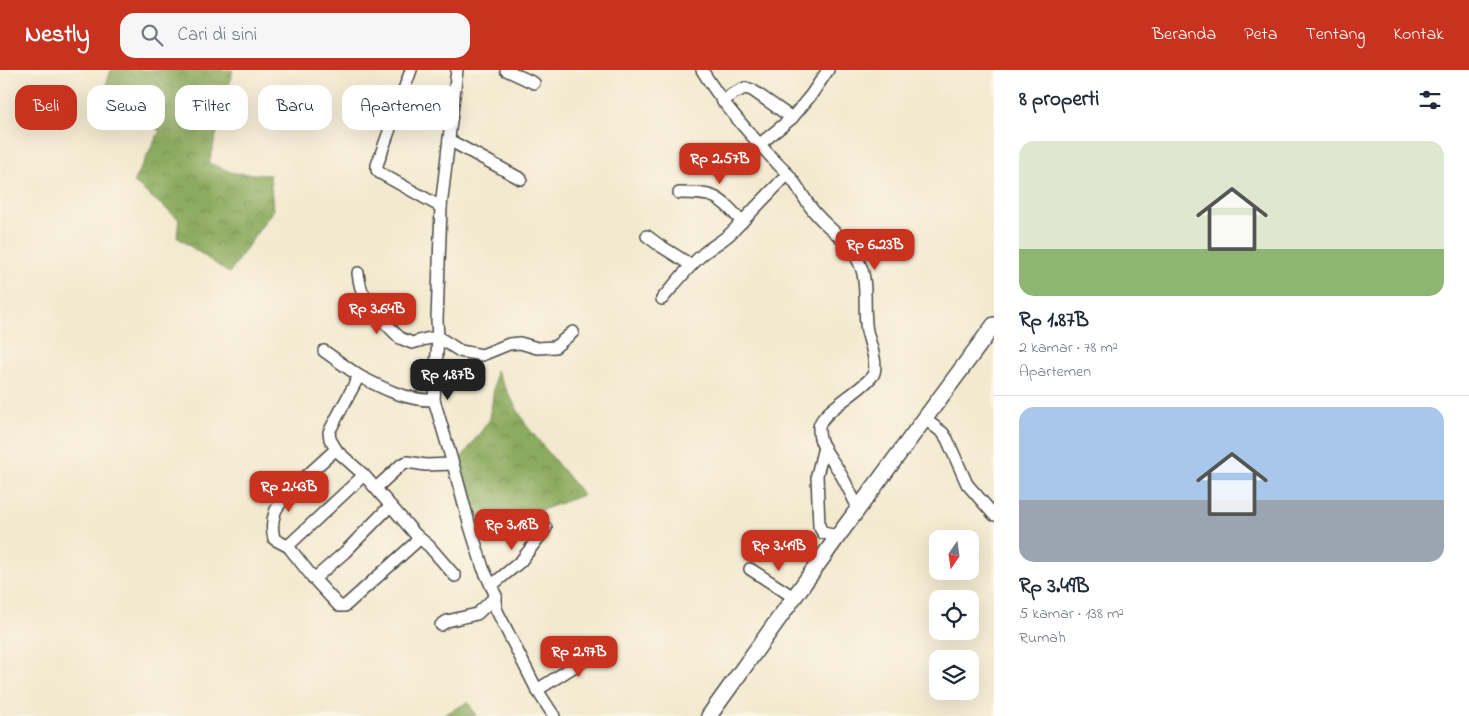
<!DOCTYPE html>
<html lang="id">
<head>
<meta charset="utf-8">
<style>
	:root { --surface:#fff; --page:#f6f6f7; --text:#1f2937; --muted:#747a83; --line:#e0e1e3; --accent:#c8321e }
	body { margin:0; font-family:"Indie Flower",sans-serif; background:var(--page); color:var(--text); height:100vh; display:flex; flex-direction:column; font-size:19px; white-space:nowrap }
	* { box-sizing:border-box; margin:0 }
	p { font-size:16px; color:var(--muted) }
	.icon { flex:none; width:28px; height:28px; fill:none; stroke:currentColor; stroke-width:2; stroke-linecap:round; stroke-linejoin:round }
	.map { position:relative; flex:1; overflow:hidden }
	.sheet { display:flex; flex-direction:column; background:var(--surface); width:475px }
	.sheet>* { flex:none }
	.hud { position:absolute; left:15px; top:15px; width:475px; height:45px; display:flex; gap:10px }
	.needle { width:32px; rotate:193deg }
	.tools { position:absolute; left:929px; top:460px; display:grid; gap:10px }
	.tools a { display:grid; place-items:center; width:50px; height:50px; border-radius:10px; background:var(--surface); box-shadow:0 5px 20px #0002; font-size:25px }
	.price { position:absolute; translate:-50% -42px; padding:0 11px; border-radius:10px; background:var(--accent); color:#fff; font-size:16px; line-height:32px; filter:drop-shadow(0 1px 2px #0008) }
	.price::after { content:''; position:absolute; left:50%; top:30px; width:15px; height:11px; margin-left:-8px; background:inherit; clip-path:polygon(0 0,100% 0,50% 100%) }
	.price.selected { background:#222; color:#fff }
	ul { padding:0; list-style:none }
	li { display:grid; align-content:center; gap:10px; height:265px; padding:0 25px }
	li+li { border-top:1px solid var(--line) }
	li span { display:grid; place-items:center; height:155px; border-radius:15px; color:#555 }
	li>.icon { margin-inline-start:auto }
	span .icon { width:90px; height:90px; fill:#fffc; stroke-width:1 }
	li b { font-size:21px }
	h2 { display:flex; justify-content:space-between; align-items:center; height:60px; padding:0 25px; font-size:21px }
	.chip { padding:0 18px; border-radius:15px; background:var(--surface); box-shadow:0 5px 20px #0002; font-size:18px; line-height:45px }
	.chip.selected { background:var(--accent); color:#fff }
	header { display:flex; align-items:center; gap:30px; box-sizing:border-box; height:70px; padding:0 25px; background:var(--accent); color:#fff }
	header strong { font-size:24px }
	nav { display:flex; gap:28px; margin-inline-start:auto; font-size:18px }
	.search { width:350px; height:45px; background:var(--page); display:flex; align-items:center; gap:12px; box-sizing:border-box; padding:0 18px; border-radius:15px; color:var(--muted); font-size:19px }
	main { display:flex; flex:1; min-height:0 }
	.map>svg:first-child { display:block }
</style>
</head>
<body>
<header>
<strong>Nestly</strong>
<div class="search"><svg class="icon" aria-label="search" viewBox="0 0 24 24"><circle cx="10" cy="10" r="6"/><path d="M15 15l6 6"/></svg>Cari di sini</div>
<nav><a>Beranda</a><a>Peta</a><a>Tentang</a><a>Kontak</a></nav>
</header>
<main>
<div class="map">
<svg width="994" height="646" viewBox="0 0 994 646">
	<defs>
		<pattern id="forest-crowns" width="20" height="18" patternUnits="userSpaceOnUse" patternTransform="scale(1.25)"><rect width="20" height="18" fill="#8cab5f"/><path d="M2 6a3 3 0 1 1 6 0M12 15a3 3 0 1 1 6 0" fill="none" stroke="#738b4f"/></pattern>
	</defs>
	<rect width="100%" height="100%" fill="#fcf5e5"/>
	<filter id="ink" filterUnits="userSpaceOnUse"><feTurbulence type="fractalNoise" baseFrequency=".02" numOctaves="2"/><feDisplacementMap in="SourceGraphic" scale="10" xChannelSelector="R" yChannelSelector="G"/><feConvolveMatrix kernelMatrix="1 2 1 2 8 2 1 2 1" color-interpolation-filters="sRGB"/></filter>
	<filter id="wash" filterUnits="userSpaceOnUse"><feTurbulence type="fractalNoise" baseFrequency=".0096" numOctaves="4" result="noise"/><feDisplacementMap in="SourceGraphic" scale="20" xChannelSelector="R" yChannelSelector="G"/><feGaussianBlur stdDeviation="1.12" result="paint"/><feColorMatrix in="noise" values="0 0 0 0 0 0 0 0 0 0 0 0 0 0 0 0 0 1.4 0 .05"/><feComposite in="paint" operator="in"/></filter>
	<g filter="url(#wash)">
		<rect width="100%" height="100%" fill="#f2e9cf"/>
		<g fill="url(#forest-crowns)" stroke="#5c6b45">
			<path d="M111,0H233L209,93L233,103L270,105L273,140L229,203L177,167L179,149L133,112L160,61L103,25Z"/>
			<path d="M496,301L526,355L583,425L485,461L455,397L490,349Z"/>
			<path d="M468,632L476,646H442Z"/>
		</g>
	</g>
	<g filter="url(#ink)">
		<g fill="none" stroke-linecap="round" stroke-linejoin="round">
			<defs>
				<g id="minor">
					<path d="M411,0L377,95V100L380,103L441,137"/>
					<path d="M457,0L441,137L437,250L438,267L434,330L453,394L469,453L483,498L496,526V539L537,620L554,646"/>
					<path d="M506,0L534,13"/>
					<path d="M702,0C721,32 747,61 773,89C779,95 785,101 791,108C801,120 806,134 817,145C833,163 852,173 861,197C868,214 863,241 867,261C869,271 879,295 873,305C862,321 821,341 819,357C819,360 819,365 820,368C823,380 833,391 839,401C846,413 852,426 858,438"/>
					<path d="M723,32L732,24L745,18L752,20L792,48"/>
					<path d="M449,70L521,109"/>
					<path d="M760,74L792,48L811,25L828,0"/>
					<path d="M679,123C715,123 718,125 742,152"/>
					<path d="M647,166L659,175L691,195"/>
					<path d="M358,203C359,210 360,218 363,223C374,239 384,224 385,253L400,268L412,273L426,269L438,267L460,281L482,285L509,274L520,273L537,278L555,277L573,262"/>
					<path d="M662,229C675,214 688,197 703,184C712,176 723,171 732,162L788,104"/>
					<path d="M324,281L359,306"/>
					<path d="M925,349L943,363L947,369L967,414L994,445"/>
					<path d="M824,377L817,405L819,456L823,463L838,466"/>
					<path d="M337,381L330,369L329,362L359,306C382,318 407,331 434,330"/>
					<path d="M364,405L290,474L289,477L291,480L314,509L345,482L390,436"/>
					<path d="M376,418L402,394L407,392L426,395L453,394"/>
					<path d="M416,465L429,476L455,506"/>
					<path d="M289,477L274,469C272,461 272,451 275,442C280,428 321,393 334,381H337L364,405L416,465L417,469L415,473L345,536H339L314,509"/>
					<path d="M750,499L795,528"/>
					<path d="M491,516L521,491L546,458"/>
					<path d="M441,555L447,551L477,544L496,526"/>
					<path d="M537,620L608,575"/>
				</g>
				<path id="major" d="M709,646L838,466L994,255"/>
			</defs>
			<use href="#minor" stroke="#494844" stroke-width="14"/>
			<use href="#major" stroke="#494844" stroke-width="18"/>
			<use href="#minor" stroke="#fff" stroke-width="11"/>
			<use href="#major" stroke="#fff" stroke-width="15"/>
		</g>
	</g>
</svg>
<div class="tools">
<a><svg class="needle" viewBox="-14 -14 28 28"><path d="M0-13l5 13h-10z" fill="#e53935"/><path d="M0 13l5-13h-10z" fill="#747a83"/></svg></a>
<a><svg class="icon" aria-label="locate" viewBox="0 0 24 24"><circle cx="12" cy="12" r="6"/><path d="M12 2v4M12 18v4M2 12h4M18 12h4"/></svg></a>
<a><svg class="icon" aria-label="layers" viewBox="0 0 24 24"><path d="M12 4l9 5-9 5-9-5zM3 14l9 5 9-5"/></svg></a>
</div>
<b class="price" style="left:720px;top:115px">Rp 2.57B</b>
<b class="price" style="left:875px;top:201px">Rp 6.23B</b>
<b class="price" style="left:377px;top:265px">Rp 3.64B</b>
<b class="price selected" style="left:448px;top:331px">Rp 1.87B</b>
<b class="price" style="left:289px;top:443px">Rp 2.43B</b>
<b class="price" style="left:512px;top:481px">Rp 3.18B</b>
<b class="price" style="left:779px;top:502px">Rp 3.49B</b>
<b class="price" style="left:579px;top:608px">Rp 2.97B</b>
<div class="hud">
<a class="chip selected">Beli</a>
<a class="chip">Sewa</a>
<a class="chip">Filter</a>
<a class="chip">Baru</a>
<a class="chip">Apartemen</a>
</div>
</div>
<section class="sheet">
<h2>8 properti<svg class="icon" aria-label="filters" viewBox="0 0 24 24"><path d="M4 7h16M4 17h16"/><circle cx="9" cy="7" r="2"/><circle cx="15" cy="17" r="2"/></svg></h2>
<ul>
<li><span style="background:linear-gradient(#dfe7d0 70%,#8fb573 0)"><svg class="icon" aria-label="home" viewBox="0 0 24 24"><path d="M3 11l9-7 9 7M6 9v11h12V9"/></svg></span><div><b>Rp 1.87B</b><p>2 kamar · 78 m²</p><p>Apartemen</p></div></li>
<li><span style="background:linear-gradient(#a9c7e8 60%,#9aa5b1 0)"><svg class="icon" aria-label="home" viewBox="0 0 24 24"><path d="M3 11l9-7 9 7M6 9v11h12V9"/></svg></span><div><b>Rp 3.49B</b><p>5 kamar · 138 m²</p><p>Rumah</p></div></li>
</ul>
</section>
</main>
</body>
</html>
